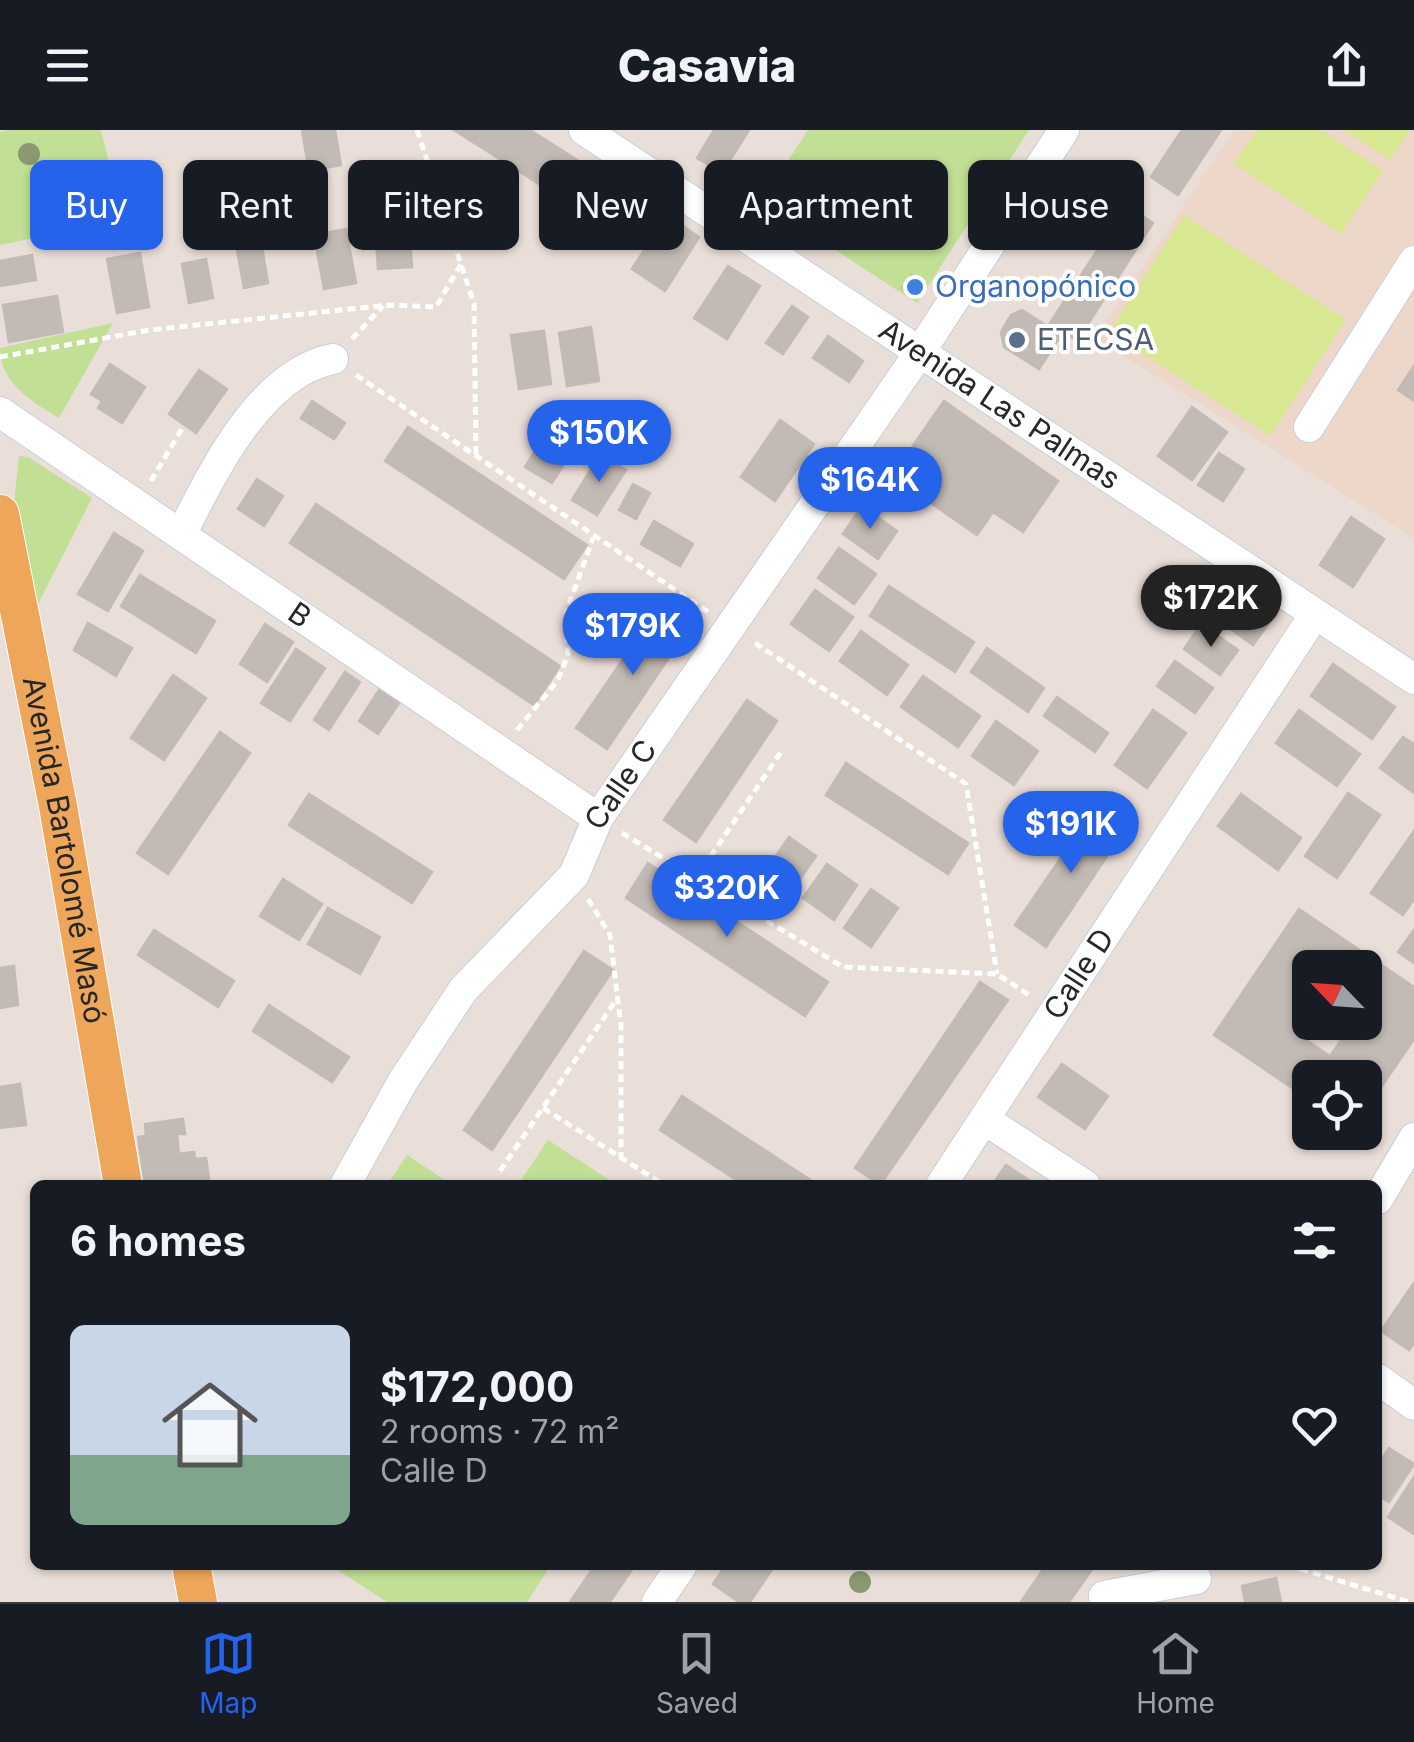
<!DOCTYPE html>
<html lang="en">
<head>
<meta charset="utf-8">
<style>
	:root { --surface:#171b24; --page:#20242c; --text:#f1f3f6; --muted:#9ea1a6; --line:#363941; --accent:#2563eb }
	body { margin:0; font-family:Inter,sans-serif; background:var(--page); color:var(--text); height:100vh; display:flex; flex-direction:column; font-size:38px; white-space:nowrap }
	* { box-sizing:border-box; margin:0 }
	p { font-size:32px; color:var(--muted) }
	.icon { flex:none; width:55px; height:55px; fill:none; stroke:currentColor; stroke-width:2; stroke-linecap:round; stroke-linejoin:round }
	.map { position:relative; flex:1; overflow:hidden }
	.drawer { position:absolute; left:30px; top:1050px; width:1352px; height:390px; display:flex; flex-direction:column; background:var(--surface); border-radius:15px; box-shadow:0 2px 8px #0004 }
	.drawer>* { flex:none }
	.banner { position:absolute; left:30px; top:30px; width:1355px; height:90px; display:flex; gap:20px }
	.needle { width:65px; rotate:295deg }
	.tools { position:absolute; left:1292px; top:820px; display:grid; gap:20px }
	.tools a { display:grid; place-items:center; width:90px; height:90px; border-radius:15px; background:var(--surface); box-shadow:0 2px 8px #0004; font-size:50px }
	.price { position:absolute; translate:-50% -85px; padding:0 22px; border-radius:35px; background:var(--accent); color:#fff; font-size:32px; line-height:65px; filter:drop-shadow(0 2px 5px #0008) }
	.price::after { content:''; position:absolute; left:50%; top:60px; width:30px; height:22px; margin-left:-15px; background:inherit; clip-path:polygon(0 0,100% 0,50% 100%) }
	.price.active { background:#222; color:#fff }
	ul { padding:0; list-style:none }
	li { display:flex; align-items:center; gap:30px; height:250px; padding:0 40px }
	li+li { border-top:2px solid var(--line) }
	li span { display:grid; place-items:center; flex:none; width:280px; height:200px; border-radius:15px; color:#555 }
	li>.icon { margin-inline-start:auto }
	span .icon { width:120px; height:120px; fill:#fffc; stroke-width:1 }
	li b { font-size:42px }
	h2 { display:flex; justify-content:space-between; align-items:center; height:120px; padding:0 40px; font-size:42px }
	.tag { padding:0 35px; border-radius:15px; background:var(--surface); box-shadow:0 2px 8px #0004; font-size:35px; line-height:90px }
	.tag.active { background:var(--accent); color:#fff }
	header { display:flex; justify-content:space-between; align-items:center; height:130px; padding:0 40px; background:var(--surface); font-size:45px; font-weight:800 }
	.tabs { display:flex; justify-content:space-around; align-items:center; height:140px; border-top:2px solid var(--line); background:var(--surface); font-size:28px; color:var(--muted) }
	.tabs a { display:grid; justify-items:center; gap:5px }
	.tabs .active { color:var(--accent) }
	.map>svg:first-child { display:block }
</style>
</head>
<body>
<header><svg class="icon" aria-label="menu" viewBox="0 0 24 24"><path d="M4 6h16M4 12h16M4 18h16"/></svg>Casavia<svg class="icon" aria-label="share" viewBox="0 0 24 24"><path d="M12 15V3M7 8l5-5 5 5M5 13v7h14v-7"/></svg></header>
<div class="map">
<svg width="1414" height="1472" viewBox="0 0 1414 1472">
	<rect width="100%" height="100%" fill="#eaded8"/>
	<path fill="#ecd7c8" d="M1234,0H1414V408L1095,208Z"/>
	<g fill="#c1e095">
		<path d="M9,0H101L123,90L0,115V2Z"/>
		<path d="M808,0H1029L917,173L761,72Z"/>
		<path d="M113,193L59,288C31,271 0,253 0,218Z"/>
		<path d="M19,326L28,327L92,368L32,486L14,374Z"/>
		<path d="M548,1010L617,1055H518Z"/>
		<path d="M407,1025L452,1055H387Z"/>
		<path d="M330,1435H551L527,1472H387Z"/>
	</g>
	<g fill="#d8e791">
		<path d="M1257,0H1321L1383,41L1341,104L1234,34Z"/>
		<path d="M1345,0H1410L1390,30Z"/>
		<path d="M1184,85L1346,190L1270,306L1109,202Z"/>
	</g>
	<g fill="#c2bab4" stroke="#c5bab3" stroke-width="2.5" fill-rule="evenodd">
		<path d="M302,0H335L341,35L309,41Z"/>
		<path d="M454,0H530L635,67L613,101Z"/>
		<path d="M714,0H749L722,43L697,28Z"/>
		<path d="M1182,0H1221L1178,65L1151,47Z"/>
		<path d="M408,74L412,137L378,139L374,77Z"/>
		<path d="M1126,76L1153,93L1077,211L1050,193Z"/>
		<path d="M661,94L677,105L683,96L699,107L665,161L632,139Z"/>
		<path d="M259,99L268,153L244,158L234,104Z"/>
		<path d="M346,99L356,153L324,159L314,105Z"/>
		<path d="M140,123L149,177L117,183L107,129Z"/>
		<path d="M32,125L36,150L0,156V131Z"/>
		<path d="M206,129L213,168L189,173L182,134Z"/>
		<path d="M728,136L760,156L727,209L694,188Z"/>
		<path d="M912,145L925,154L911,165L902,158Z"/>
		<path d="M57,166L63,202L9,212L3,175Z"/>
		<path d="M792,176L808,187L783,224L766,213Z"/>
		<path d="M1022,180L1061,205L1039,239L1004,217L1001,202L1011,185Z"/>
		<path d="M591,197L599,251L567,256L559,203Z"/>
		<path d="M544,201L551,254L519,259L511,205Z"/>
		<path d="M828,206L863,231L849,252L813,228Z"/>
		<path d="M110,234L145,257L122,293L98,278L102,271L91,264Z"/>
		<path d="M1414,236V271L1398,260Z"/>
		<path d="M199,240L227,259L196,303L169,284Z"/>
		<path d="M312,271L345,293L334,309L301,288Z"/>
		<path d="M944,271L1058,351L1023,402L993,382L977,405L892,346Z"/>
		<path d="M1192,277L1227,302L1192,350L1158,326Z"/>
		<path d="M780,290L814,314L775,371L741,347Z"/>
		<path d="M408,297L587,415L564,449L385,331Z"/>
		<path d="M549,298L576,315L552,353L525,337Z"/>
		<path d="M1219,323L1244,339L1223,371L1198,355Z"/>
		<path d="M600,324L626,340L597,385L572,370Z"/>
		<path d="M257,349L283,366L264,396L238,379Z"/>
		<path d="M633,354L650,363L636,389L619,380Z"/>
		<path d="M316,374L560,536L534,575L290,413Z"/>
		<path d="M862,376L897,401L878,429L843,404Z"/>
		<path d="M1351,387L1384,409L1353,457L1320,435Z"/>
		<path d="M654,391L693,414L680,436L641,414Z"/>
		<path d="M114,403L143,421L108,481L78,464Z"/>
		<path d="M839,418L876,444L854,474L818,448Z"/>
		<path d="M140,445L215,491L196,523L121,476Z"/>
		<path d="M889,456L974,512L955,542L870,486Z"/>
		<path d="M1225,458L1271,490L1253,515L1208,483Z"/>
		<path d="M815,460L853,487L829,521L791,494Z"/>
		<path d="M659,477L689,498L607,619L576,598Z"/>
		<path d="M88,493L132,518L116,546L74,520Z"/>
		<path d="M265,494L293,512L267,552L240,534Z"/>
		<path d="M1201,494L1238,520L1220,545L1184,519Z"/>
		<path d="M861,501L908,535L887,565L840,531Z"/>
		<path d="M987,518L1044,558L1028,582L971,542Z"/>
		<path d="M296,519L325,538L290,591L261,573Z"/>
		<path d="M1175,531L1213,558L1195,583L1157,556Z"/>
		<path d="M1333,534L1395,577L1372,609L1311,566Z"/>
		<path d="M345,542L360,552L329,600L314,590Z"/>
		<path d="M173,545L206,568L164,630L131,608Z"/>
		<path d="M923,546L980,586L958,617L901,577Z"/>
		<path d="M379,560L399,573L378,604L359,591Z"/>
		<path d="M1057,567L1108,603L1095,622L1044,586Z"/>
		<path d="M747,570L777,591L696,712L664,690Z"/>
		<path d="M1153,580L1186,603L1147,658L1115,635Z"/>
		<path d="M1299,580L1360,624L1337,656L1276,613Z"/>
		<path d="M996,591L1038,621L1014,655L972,626Z"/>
		<path d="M220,602L250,623L168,744L137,723Z"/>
		<path d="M1403,607L1414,614V663L1380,638Z"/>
		<path d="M846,633L968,713L948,744L826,665Z"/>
		<path d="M1348,663L1380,685L1337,748L1305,726Z"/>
		<path d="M309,664L432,742L412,773L289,695Z"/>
		<path d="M1241,664L1301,708L1278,740L1218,696Z"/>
		<path d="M1097,675L1128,695L1046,817L1015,795Z"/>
		<path d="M1414,701V769L1403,785L1371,763Z"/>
		<path d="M789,707L816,726L789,765L762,746Z"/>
		<path d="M648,733L828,852L805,886L626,768Z"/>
		<path d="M827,734L857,755L834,790L803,768Z"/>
		<path d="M283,749L322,774L299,810L260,786Z"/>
		<path d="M871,759L898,778L871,817L844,798Z"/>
		<path d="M328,778L380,807L360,844L308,814Z"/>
		<path d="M1299,779L1414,857V909L1365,981V948H1310V970L1214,905ZM1310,838H1365V892H1354L1330,926L1290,899L1310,871Z"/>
		<path d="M154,800L234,851L218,877L138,825Z"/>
		<path d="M1414,800V833L1398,822Z"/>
		<path d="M584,821L613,840L492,1020L464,1000Z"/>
		<path d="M14,836L18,875L0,878V838Z"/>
		<path d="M980,852L1008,870L880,1055L855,1038Z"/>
		<path d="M269,875L349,927L332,952L253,901Z"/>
		<path d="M1062,934L1108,966L1085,999L1038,967Z"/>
		<path d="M20,954L26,995L0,998V957Z"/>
		<path d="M682,966L818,1055H744L660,1000Z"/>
		<path d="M183,989L185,1004H177L179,1024L194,1022L195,1029L206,1028L210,1055H145L138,1007L146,1006L145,994Z"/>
		<path d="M1006,1035L1036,1055H992Z"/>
		<path d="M1414,1153V1213L1409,1220L1381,1201Z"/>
		<path d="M1389,1318L1414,1334L1389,1372L1378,1365V1335Z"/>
		<path d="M1414,1347V1404L1388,1387Z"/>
		<path d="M595,1435H635L610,1472H570Z"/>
		<path d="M726,1435H775L750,1472H739L713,1454Z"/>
		<path d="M1046,1435H1095L1069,1472H1021Z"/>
		<path d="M1276,1448L1281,1472H1245L1242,1456Z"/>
	</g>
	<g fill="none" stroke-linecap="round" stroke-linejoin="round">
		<defs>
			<g id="minor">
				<path id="s1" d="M584,0L1414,549"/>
				<path id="s2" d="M0,282L598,688"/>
				<path d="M1309,297L1414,131"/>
				<path d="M181,405C212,343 260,243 333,229"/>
				<path d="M985,990L1085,1055"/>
				<path id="s3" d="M345,1055L403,951L463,860L574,745L598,688L920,222L1064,0"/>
				<path id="s4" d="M941,1055L1315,484"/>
				<path d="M1378,1069L1414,1008"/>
				<path d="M1378,1249L1414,1275"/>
				<path d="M1104,1466L1196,1449"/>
				<path d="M657,1472L682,1435"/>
			</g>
			<g id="major">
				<path id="s5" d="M0,384L58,676L123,1055"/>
				<path d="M191,1435L198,1472"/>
			</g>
		</defs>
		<use href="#minor" stroke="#c7cfd9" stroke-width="32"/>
		<use href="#major" stroke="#fff" stroke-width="40"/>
		<g stroke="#fff" stroke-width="5" stroke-dasharray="8 5" stroke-linecap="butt">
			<path d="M417,0L474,174L476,328"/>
			<path d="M352,209L383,176"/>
			<path d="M0,227L150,200L389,175L436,177L461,134"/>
			<path d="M356,245L708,482"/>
			<path d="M151,351L183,297"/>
			<path d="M755,513L966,654L997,844"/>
			<path d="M517,600L558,550L568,524L566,483L593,408"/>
			<path d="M622,703L843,837L997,844L1032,867"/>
			<path d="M696,748L783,619"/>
			<path d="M588,769L610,805L621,896V1028"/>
			<path d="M543,978L664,1055"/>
			<path d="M500,1041L618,867"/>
			<path d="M1288,1435L1409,1472"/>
		</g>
		<use href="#minor" stroke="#fff" stroke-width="30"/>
		<use href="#major" stroke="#eda65a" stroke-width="38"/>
	</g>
	<g fill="#8a9970">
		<circle cx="29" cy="24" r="11"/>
		<circle cx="91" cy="52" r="11"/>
		<circle cx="62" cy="77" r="11"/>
		<circle cx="860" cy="1452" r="11"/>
	</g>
	<circle fill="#3f7fe0" stroke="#fff" stroke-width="4" cx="915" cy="157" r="10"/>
	<circle fill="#5c6f8a" stroke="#fff" stroke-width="4" cx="1017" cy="210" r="10"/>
	<g text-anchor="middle" stroke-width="8" stroke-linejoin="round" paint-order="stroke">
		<g font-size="30" fill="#366cbe" stroke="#fff" text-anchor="start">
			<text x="935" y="167">Organopónico</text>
		</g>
		<g font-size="30" fill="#4e5e75" stroke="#fff" text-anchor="start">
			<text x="1037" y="220">ETECSA</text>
		</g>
		<g font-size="30" fill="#272727" stroke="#fff">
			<text dy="10" stroke="none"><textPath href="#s1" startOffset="498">Avenida Las Palmas</textPath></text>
			<text dy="10" stroke="none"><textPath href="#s2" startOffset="362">B</textPath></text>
			<text dy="10" stroke="none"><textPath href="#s3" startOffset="490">Calle C</textPath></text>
			<text dy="10" stroke="none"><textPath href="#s5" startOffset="342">Avenida Bartolomé Masó</textPath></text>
			<text dy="10" stroke="none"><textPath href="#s4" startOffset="252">Calle D</textPath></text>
		</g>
	</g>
</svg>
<div class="tools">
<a><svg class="needle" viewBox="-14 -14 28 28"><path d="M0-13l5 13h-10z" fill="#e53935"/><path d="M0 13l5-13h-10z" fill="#9ea1a6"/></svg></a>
<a><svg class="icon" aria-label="locate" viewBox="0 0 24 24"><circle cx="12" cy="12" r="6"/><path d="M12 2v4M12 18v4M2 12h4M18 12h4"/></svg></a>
</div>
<b class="price" style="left:599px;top:355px">$150K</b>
<b class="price" style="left:870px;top:402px">$164K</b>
<b class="price active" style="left:1211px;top:520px">$172K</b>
<b class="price" style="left:633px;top:548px">$179K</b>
<b class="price" style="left:1071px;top:746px">$191K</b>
<b class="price" style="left:727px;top:810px">$320K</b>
<div class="banner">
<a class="tag active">Buy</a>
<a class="tag">Rent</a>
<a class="tag">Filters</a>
<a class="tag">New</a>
<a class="tag">Apartment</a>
<a class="tag">House</a>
</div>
<section class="drawer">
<h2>6 homes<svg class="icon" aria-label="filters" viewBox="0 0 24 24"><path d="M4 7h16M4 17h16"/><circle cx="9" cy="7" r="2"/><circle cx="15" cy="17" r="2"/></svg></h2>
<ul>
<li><span style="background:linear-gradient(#c9d6e8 65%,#7fa58c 0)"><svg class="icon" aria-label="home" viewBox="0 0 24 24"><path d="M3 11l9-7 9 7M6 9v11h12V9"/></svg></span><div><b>$172,000</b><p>2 rooms · 72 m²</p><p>Calle D</p></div><svg class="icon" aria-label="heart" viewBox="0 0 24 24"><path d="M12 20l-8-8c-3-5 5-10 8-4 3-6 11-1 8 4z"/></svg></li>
</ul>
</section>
</div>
<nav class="tabs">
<a class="active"><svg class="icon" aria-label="map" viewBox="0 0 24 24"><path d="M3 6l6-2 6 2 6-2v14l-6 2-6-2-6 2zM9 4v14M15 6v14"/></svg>Map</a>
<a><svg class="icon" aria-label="saved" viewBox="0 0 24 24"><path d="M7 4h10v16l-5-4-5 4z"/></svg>Saved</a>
<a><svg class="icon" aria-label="home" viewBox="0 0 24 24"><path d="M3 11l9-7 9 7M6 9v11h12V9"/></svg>Home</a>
</nav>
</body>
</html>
